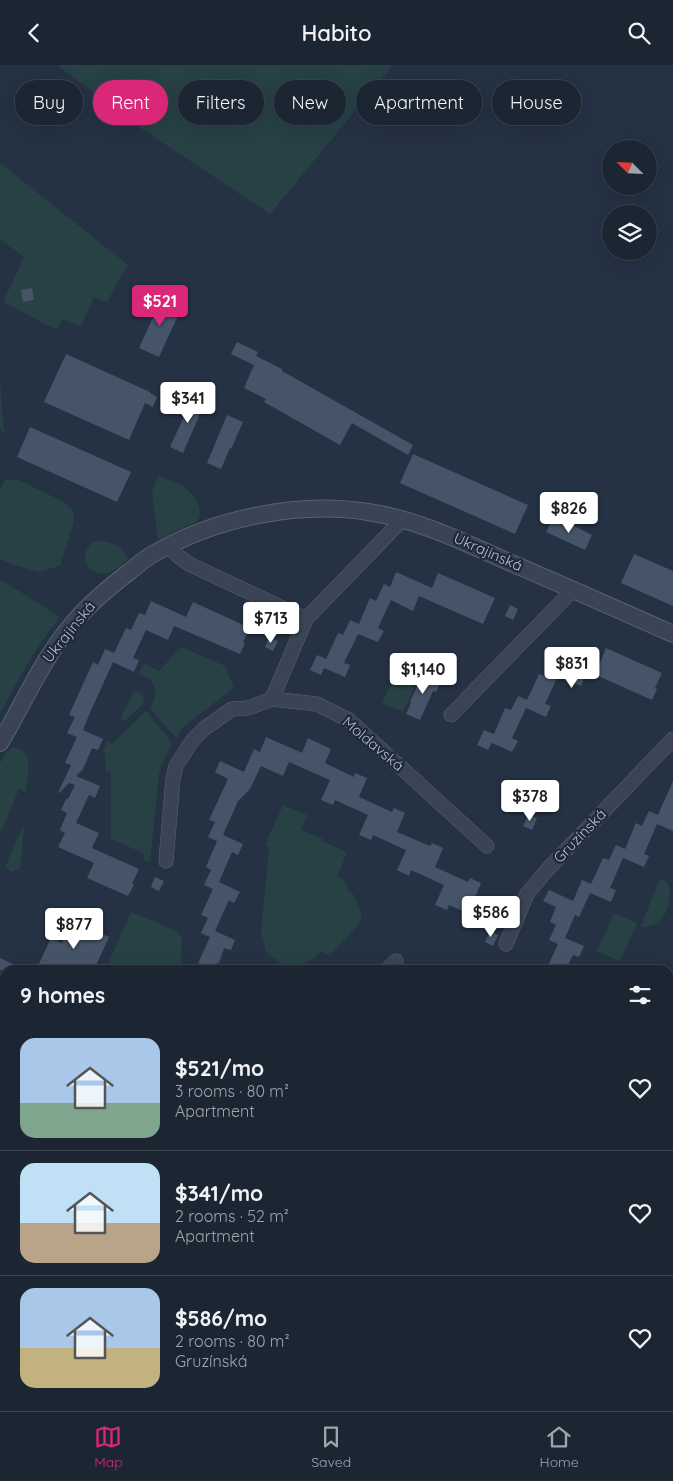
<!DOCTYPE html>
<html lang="en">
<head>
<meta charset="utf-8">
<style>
	:root { --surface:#1c2633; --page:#29323f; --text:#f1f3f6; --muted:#a0a5ac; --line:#3a434e; --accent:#db2777 }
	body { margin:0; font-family:Quicksand,sans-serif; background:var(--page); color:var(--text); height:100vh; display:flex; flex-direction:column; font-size:19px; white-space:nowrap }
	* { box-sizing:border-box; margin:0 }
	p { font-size:16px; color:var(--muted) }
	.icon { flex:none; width:28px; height:28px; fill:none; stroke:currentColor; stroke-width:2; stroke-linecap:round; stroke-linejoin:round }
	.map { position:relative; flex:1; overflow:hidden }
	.panel { position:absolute; left:0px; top:900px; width:674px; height:446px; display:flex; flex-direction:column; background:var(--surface); border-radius:15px 15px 0 0; box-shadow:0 5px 20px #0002,0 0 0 1px var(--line) }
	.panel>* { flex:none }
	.banner { position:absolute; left:15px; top:15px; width:644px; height:45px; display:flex; gap:10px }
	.needle { width:32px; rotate:294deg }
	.fabs { position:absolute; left:602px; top:75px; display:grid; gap:10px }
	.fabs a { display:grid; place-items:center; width:55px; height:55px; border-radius:50%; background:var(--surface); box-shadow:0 5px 20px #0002,0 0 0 1px var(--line); font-size:25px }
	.price { position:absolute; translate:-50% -42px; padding:0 11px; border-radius:5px; background:#fff; color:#222; font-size:16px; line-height:32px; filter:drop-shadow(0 1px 2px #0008) }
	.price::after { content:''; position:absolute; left:50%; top:30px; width:15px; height:11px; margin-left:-8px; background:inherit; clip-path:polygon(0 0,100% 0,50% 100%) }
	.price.current { background:var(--accent); color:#fff }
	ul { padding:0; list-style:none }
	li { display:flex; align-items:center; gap:15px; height:125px; padding:0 20px }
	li+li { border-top:1px solid var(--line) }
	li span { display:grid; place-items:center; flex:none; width:140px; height:100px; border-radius:15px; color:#555 }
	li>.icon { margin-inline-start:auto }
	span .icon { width:60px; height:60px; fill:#fffc; stroke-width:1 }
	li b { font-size:21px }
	h2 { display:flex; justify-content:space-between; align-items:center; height:60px; padding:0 20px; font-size:21px }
	.tag { padding:0 18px; border-radius:22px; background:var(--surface); box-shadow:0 5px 20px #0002,0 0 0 1px var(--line); font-size:18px; line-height:45px }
	.tag.current { background:var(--accent); color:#fff }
	header { display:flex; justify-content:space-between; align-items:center; height:65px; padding:0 20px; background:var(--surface); font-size:22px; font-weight:600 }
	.tabs { display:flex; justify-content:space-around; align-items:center; height:70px; border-top:1px solid var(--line); background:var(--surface); font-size:14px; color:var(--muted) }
	.tabs a { display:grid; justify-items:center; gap:2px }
	.tabs .current { color:var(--accent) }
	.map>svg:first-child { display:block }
</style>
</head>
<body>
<header><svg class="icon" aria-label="back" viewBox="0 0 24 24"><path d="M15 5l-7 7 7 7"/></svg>Habito<svg class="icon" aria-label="search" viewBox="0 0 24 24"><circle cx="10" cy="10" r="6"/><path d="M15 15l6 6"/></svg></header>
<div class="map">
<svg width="673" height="1346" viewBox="0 0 673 1346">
	<rect width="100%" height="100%" fill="#253244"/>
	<g fill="#274145">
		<path d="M57,0H393L270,149L142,64Z"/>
		<path d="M0,98L128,200L116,219L107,238L94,232L81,261L62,254L57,265L3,237L24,192L0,174Z"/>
		<path d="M0,316L4,372L0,362Z"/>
		<path d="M158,411C166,414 177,417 184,422C194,429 206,447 196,457L158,474L152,426Z"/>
		<path d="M5,415H19L64,437L73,445L74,457L60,501L39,507L14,500L0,494V424Z"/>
		<path d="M95,476C109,475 122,480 128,493C126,498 122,500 117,503C93,521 72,491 95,476Z"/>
		<path d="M0,514L60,552C35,582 18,615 0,649Z"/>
		<path d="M182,582L225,601L234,623L184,661L176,673L150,643C156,635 157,623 150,615C147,612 142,611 138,609L144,598L159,606L177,586Z"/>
		<path d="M402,596L423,605L403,647L382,638Z"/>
		<path d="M134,625L142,629L145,637L125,656L120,654Z"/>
		<path d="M146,646L172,678L162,698L159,709L150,796H144L143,788L111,774V708L106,707L105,688L103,687L107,676L112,679Z"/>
		<path d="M13,682C36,684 27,711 26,727L19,724L0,769V698L6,688Z"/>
		<path d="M283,740L307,750L301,765L323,774L322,776L347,787L337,812L345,816L348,826L353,829L359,842L362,851L359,859L329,891L322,886L302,901L283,900L266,887L261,867L269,783L265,780Z"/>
		<path d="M24,759L21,799L19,804L11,807L6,802L7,797Z"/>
		<path d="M660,814C663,816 666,816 668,818C673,830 668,852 656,859C651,861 645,862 640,863Z"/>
		<path d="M131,847L175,865L182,873L181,905H122L108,899Z"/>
		<path d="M614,848L637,858L620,896L597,886Z"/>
		<path d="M673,1063V1093L669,1091V1073Z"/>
		<path d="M451,1341H532L530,1346H451Z"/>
	</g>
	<g fill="#465469">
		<path d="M32,223L34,235L23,237L21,225Z"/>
		<path d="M162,233L182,242L159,292L139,283Z"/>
		<path d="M237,277L258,287L256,291L282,304V306L413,380L408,390L352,358L340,380L264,337L266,334L244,323L254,300L231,289Z"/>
		<path d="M66,289L150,327V328L157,332L153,342L145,338L129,375L44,337Z"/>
		<path d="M194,330L206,335L183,388L170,382Z"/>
		<path d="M227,350L243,357L231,384L230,383L221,404L207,398Z"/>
		<path d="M30,362L131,407L117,437L17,392Z"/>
		<path d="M413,389L528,440L515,469L400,418Z"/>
		<path d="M553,453L563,458L564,456L592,470L585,485L546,467Z"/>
		<path d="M634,489L673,506V541L621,518Z"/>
		<path d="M396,507L432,523L438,508L495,533L483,559L419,531L413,546L391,535L378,563L384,566L378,577L358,569L344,598L350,600L345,612L324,603L321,610L310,605L317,590L326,594L338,568L343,570L350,555L359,559L370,533L376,536L384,519L390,522Z"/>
		<path d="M151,536L186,552L193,537L250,563L243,577L245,578L240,589L174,561L168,575L146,565L133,593L139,595L134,607L113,597L89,650L83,665L103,674L98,685L92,683L83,704L76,711L100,721L95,733L89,730L76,758L99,768L92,783L139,804L132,819L134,820L128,831L87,813L94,798L58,782L65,768L60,765L67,748L61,745L66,734H68L75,720L69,718L59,728H58L71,700L65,698L77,672L67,668L75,652L69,650L93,597L98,600L105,584L114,588L126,563L131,565L139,548L145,550Z"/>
		<path d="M510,540L518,544L513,555L505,551Z"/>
		<path d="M269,572L278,576L273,586L265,582Z"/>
		<path d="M564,582L600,598L606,583L662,608L655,623L657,624L652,635L587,606L581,621L558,611L545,639L551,641L546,652L526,643L512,673L518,676L512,687L492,678L488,685L477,680L484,665L494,669L505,643L511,645L518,631L527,635L539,609L545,611L552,594L557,596Z"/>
		<path d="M424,606L442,614L436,627L433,626L420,655L406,649L411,638L410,637Z"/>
		<path d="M266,672L302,688L308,673L331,684L325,698L354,712L355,708L367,713L359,732L392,747L394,743L405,748L397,767L430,781L432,778L443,783L435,802L468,817L470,813L481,818L473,837L479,840L474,851L449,840L447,845L435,840L444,820L411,805L409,811L397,805L406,785L373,770L371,775L359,770L368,750L335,735L333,740L321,735L330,715L289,697L283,711L261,701L250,724L238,736L223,770L243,779L238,790L232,787L219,817L240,827L234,838L229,835L215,866L235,875L231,885L224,883L219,898H217L214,905L198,898L210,872L201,868L208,853L201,850L213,824L204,820L211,805L206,802L217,776L208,772L215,757L209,755L228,714L215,707L220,696L244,707L254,684L260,687Z"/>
		<path d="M673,716V766L657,759L644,789L649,791L644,802L623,793L610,823L616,825L611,837L590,828L579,852L575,850L565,873L584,881L579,892L573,890L566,905H546L558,879L549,875L556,860L550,857L556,842L543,836L549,825L573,836L582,815L591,819L603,793L609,795L616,780L625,784L636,758L642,761L649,746L658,750Z"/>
		<path d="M528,750L537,753L532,765L523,761Z"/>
		<path d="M155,812L164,816L159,826L151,822Z"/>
		<path d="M72,856L109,872L94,905H36L51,873L62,878Z"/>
		<path d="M490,866L498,870L493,881L485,877Z"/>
		<path d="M0,893L26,905H0Z"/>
	</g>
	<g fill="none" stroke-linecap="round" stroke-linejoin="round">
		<defs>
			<g id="minor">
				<path d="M168,481L178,491L191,500L306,554L402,455"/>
				<path d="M272,634L306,554"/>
				<path d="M451,650L573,525"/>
				<path d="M166,796L173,714L176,701L192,676L205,663L232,644L248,643L272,634L317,639L349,655L487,781"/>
				<path d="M506,879L527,829L547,805L673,674"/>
				<path d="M387,905L396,896"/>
				<path d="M669,951L673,947"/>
				<path d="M0,1056L5,1058"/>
				<path d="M0,1126L5,1145"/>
				<path d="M0,1247L5,1248"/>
				<path d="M42,1341L43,1346"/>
				<path d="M212,1341L223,1346"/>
				<path d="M236,1346L238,1341"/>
				<path d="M632,1346L634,1341"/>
			</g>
			<g id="tertiary">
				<path d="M0,678C24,638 42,594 73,558C90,538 108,523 129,507C137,501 145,493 155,488C216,453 298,436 368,447C417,454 466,478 511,498C565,521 619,545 673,569"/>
				<path d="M669,1275L673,1262"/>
				<path d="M652,1346L653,1341"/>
			</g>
		</defs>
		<use href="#minor" stroke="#586271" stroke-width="15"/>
		<use href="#tertiary" stroke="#586271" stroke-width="18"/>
		<use href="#minor" stroke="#3a4454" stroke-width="14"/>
		<use href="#tertiary" stroke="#3a4454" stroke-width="16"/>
	</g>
	<g text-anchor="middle" stroke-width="4.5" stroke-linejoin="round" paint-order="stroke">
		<g font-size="15" fill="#b7bfcd" stroke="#1e2939">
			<text transform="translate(488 487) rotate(24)" y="5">Ukrajinská</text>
			<text transform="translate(69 567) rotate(-51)" y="5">Ukrajinská</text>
			<text transform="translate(373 679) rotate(40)" y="5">Moldavská</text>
			<text transform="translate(580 771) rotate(-46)" y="5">Gruzínská</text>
		</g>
	</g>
</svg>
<div class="fabs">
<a><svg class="needle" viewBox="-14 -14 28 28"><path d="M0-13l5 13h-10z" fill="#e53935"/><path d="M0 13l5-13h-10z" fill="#a0a5ac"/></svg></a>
<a><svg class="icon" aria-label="layers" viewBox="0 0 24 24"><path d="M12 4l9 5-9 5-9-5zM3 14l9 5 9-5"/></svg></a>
</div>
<b class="price current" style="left:160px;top:262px">$521</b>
<b class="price" style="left:188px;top:359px">$341</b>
<b class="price" style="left:569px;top:469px">$826</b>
<b class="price" style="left:271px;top:579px">$713</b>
<b class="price" style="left:572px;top:624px">$831</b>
<b class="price" style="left:423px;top:630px">$1,140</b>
<b class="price" style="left:530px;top:757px">$378</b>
<b class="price" style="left:491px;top:873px">$586</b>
<b class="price" style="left:74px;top:885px">$877</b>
<div class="banner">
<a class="tag">Buy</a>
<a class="tag current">Rent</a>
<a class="tag">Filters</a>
<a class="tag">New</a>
<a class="tag">Apartment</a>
<a class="tag">House</a>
</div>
<section class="panel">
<h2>9 homes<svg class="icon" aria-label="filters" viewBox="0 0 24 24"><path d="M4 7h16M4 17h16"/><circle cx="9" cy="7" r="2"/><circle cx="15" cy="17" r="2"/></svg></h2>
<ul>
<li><span style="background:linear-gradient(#a9c7e8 65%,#7fa58c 0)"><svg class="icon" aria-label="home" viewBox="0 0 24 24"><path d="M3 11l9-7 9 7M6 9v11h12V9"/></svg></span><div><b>$521/mo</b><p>3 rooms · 80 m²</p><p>Apartment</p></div><svg class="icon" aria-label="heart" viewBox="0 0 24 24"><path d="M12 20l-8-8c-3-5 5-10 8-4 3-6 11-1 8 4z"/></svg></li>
<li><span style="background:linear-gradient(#bfe0f5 60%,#b9a48a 0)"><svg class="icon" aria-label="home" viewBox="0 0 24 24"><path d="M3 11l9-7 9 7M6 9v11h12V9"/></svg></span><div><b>$341/mo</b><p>2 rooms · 52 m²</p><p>Apartment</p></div><svg class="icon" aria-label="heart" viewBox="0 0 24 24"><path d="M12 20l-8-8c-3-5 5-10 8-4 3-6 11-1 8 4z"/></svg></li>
<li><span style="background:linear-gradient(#a9c7e8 60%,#c2b280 0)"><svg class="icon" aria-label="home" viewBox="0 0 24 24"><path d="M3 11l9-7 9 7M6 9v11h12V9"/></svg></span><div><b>$586/mo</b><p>2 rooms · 80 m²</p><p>Gruzínská</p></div><svg class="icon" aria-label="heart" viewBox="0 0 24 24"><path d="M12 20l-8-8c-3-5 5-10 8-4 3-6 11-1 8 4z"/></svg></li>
</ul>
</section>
</div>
<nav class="tabs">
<a class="current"><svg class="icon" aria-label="map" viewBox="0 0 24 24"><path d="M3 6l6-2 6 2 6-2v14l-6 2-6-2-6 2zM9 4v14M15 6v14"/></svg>Map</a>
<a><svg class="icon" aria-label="saved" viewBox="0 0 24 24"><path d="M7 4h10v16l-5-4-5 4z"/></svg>Saved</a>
<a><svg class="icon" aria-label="home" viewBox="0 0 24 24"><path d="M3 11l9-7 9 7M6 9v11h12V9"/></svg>Home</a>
</nav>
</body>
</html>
